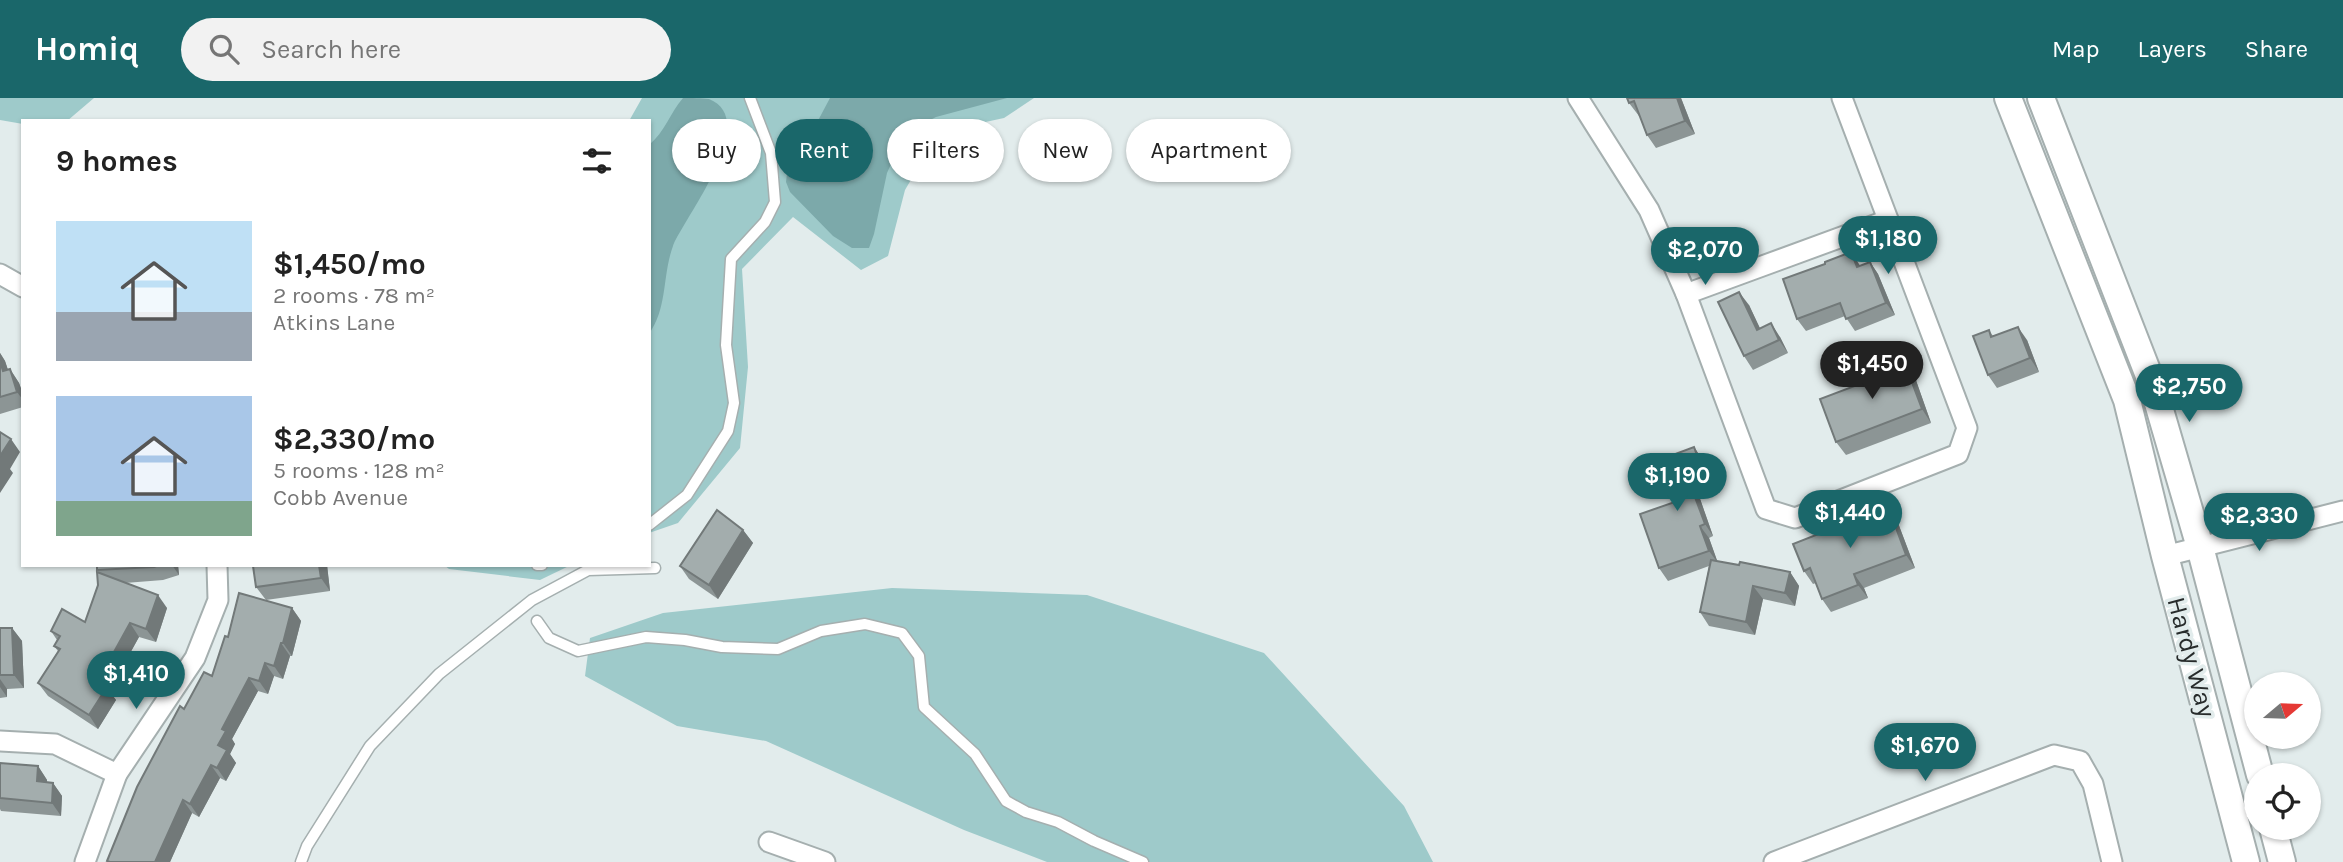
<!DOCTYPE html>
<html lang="en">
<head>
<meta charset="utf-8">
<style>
	:root { --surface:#fff; --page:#f2f2f2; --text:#222; --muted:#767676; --accent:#1a676a }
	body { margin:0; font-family:Karla,sans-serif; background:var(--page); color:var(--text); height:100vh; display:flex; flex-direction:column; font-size:26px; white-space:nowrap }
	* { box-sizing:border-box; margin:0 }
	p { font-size:23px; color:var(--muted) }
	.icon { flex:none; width:38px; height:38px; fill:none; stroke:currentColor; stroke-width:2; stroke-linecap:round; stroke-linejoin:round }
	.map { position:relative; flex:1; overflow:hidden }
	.panel { position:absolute; left:21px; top:21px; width:630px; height:448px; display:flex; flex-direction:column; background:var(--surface); border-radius:0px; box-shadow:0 2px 5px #0004 }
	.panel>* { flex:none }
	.guide { position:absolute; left:672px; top:21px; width:665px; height:63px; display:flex; gap:14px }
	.needle { width:46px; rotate:71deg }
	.tools { position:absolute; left:2244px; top:574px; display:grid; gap:14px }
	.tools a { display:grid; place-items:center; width:77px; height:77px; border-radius:50%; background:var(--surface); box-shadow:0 2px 5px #0004; font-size:35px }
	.price { position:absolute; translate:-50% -60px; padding:0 16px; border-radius:24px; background:var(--accent); color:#fff; font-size:23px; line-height:46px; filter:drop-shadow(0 2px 4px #0008) }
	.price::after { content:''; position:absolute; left:50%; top:42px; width:21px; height:16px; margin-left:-10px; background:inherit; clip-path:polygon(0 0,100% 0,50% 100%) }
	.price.active { background:#222; color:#fff }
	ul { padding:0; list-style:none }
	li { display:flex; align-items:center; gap:21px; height:175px; padding:0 35px }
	li span { display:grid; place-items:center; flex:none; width:196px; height:140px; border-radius:0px; color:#555 }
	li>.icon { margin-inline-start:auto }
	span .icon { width:84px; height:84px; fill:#fffc; stroke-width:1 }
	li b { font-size:30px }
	h2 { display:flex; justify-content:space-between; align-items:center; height:84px; padding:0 35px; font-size:30px }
	.tag { padding:0 24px; border-radius:32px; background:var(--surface); box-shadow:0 2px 5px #0004; font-size:24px; line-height:63px }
	.tag.active { background:var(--accent); color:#fff }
	header { display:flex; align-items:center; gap:42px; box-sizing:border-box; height:98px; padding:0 35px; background:var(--accent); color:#fff }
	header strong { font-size:33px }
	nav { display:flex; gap:38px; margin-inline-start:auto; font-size:24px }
	.search { width:490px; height:63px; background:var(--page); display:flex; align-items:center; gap:18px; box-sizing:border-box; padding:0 24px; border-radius:38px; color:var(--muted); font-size:26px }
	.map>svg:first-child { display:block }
</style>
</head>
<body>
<header>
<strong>Homiq</strong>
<div class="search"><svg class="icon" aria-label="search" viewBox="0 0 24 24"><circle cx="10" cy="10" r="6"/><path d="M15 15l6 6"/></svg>Search here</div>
<nav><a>Map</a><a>Layers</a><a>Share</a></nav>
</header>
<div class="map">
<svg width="2343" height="764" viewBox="0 0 2343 764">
	<rect width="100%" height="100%" fill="#e2ecec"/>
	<g fill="#9ecaca">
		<path d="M0,0H94L67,23H23V26L0,22Z"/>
		<path d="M642,0H1034L1004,20L939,34L905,92L888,158L861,172L793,119L742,171L748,269L740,350L678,425L649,435V23H629Z"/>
		<path d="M444,467H571L540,482L449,471Z"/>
		<path d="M892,490L1087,497L1264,555L1404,708L1433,764H1047L964,732L766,643L677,628L585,578L590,540L663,515Z"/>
	</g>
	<g fill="#7ca9aa">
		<path d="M683,0C691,0 702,0 709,1C762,22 684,120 673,148C662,178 668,209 649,236V47C665,34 670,15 683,0Z"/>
		<path d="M830,0H1007L936,19L905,35L887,75L874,136L869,150H852L833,138L790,94L786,84L788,67L797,47L813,32Z"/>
	</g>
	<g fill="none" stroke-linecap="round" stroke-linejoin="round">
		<defs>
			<g id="service">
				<path d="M649,427L687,397L728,333L734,305L726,247L731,161L765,124L775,104L771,55L750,0"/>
				<path d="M537,467H542"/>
				<path d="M537,523L549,540L578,553L646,539L685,542L722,549L778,551L821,533L865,526L902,535L919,558L924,609L975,656L1006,703L1026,714L1058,724L1094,743L1143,764"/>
				<path d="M301,764L307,748L370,648L439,576L532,502L588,472L655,470"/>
			</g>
			<g id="minor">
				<path d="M1578,0L1649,112L1686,196L1766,411L1795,420L1958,356L1967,330L1842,0"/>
				<path d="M0,176L23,189"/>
				<path d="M1686,196L1888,122"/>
				<path d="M2165,458L2343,413"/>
				<path d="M0,643L55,646L117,676"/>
				<path d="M769,744L825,764"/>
				<path d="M85,764L117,676L195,560L218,502L217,467"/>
				<path d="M1774,764L2054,657L2080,663L2093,686L2112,764"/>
			</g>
			<g id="secondary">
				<path d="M2008,0L2127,302L2165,458L2246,764"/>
				<path d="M2041,0L2153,288L2200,449L2260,677"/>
				<path d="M2273,730L2282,764"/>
			</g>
		</defs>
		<use href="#service" stroke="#a5afaf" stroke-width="13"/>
		<use href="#minor" stroke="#a5afaf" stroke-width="23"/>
		<use href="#secondary" stroke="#a5afaf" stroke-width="30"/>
		<use href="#service" stroke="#fff" stroke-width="10"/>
		<use href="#minor" stroke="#fff" stroke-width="19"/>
		<use href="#secondary" stroke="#fff" stroke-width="26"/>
	</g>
	<g fill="#8c9595">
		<path d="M1627,0H1681L1695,36L1656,50L1647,37L1640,18H1639L1629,5Z"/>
		<path d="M1870,164L1878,176L1895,217L1855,233L1845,218L1806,233L1797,221L1859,166L1860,168Z"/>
		<path d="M1749,207L1760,231L1780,239L1788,255L1753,272L1744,258Z"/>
		<path d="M1989,232L1993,238L2027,242L2039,274L1997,290L1988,277Z"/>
		<path d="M0,255L5,263L8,272L10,271L19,285L23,296V309L0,316Z"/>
		<path d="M1912,271L1931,325L1846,357L1836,344L1876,280Z"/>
		<path d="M1694,349L1702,361L1713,390L1698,395L1713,438L1709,440L1717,463L1739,467L1790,474L1799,488L1795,508L1763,501L1755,537L1709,528L1700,514L1709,468L1668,483L1659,470L1675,404Z"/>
		<path d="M1873,408L1878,416L1889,411L1898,425L1915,470L1864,490L1868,500L1831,514L1822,501L1816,485L1813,486L1804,473L1844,426Z"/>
		<path d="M743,432L753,445L718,501L689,481L680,468Z"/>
		<path d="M97,467H178L179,477L163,482L125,485L167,510L156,544L139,539L109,593L116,602L98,631L48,598L38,585L58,553L54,548L57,542L51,533L85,524L98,487L99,475L97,472Z"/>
		<path d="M327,467L330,493L266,502L256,489Z"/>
		<path d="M292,510L301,523L292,558H290L283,581L274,578L268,596L258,593L232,641L235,646L230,656L236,665L226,683L220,680L199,719L192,715L170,764H108L107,763L184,611L212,578L228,539Z"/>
		<path d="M0,530H12L22,543L24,590L7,591V599L0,600Z"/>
		<path d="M0,665L38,668L47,682V684L53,685L62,698L61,718L1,713L0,711Z"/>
	</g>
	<g fill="#727979">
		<path d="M1677,0H1681L1695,36L1685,23Z"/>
		<path d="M1851,154L1859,166L1865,181L1857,169Z"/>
		<path d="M1870,164L1878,176L1895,217L1886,205Z"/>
		<path d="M1739,194L1749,207L1767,245L1757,232Z"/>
		<path d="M1771,225L1780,239L1788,255L1779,242Z"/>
		<path d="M2018,229L2027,242L2039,274L2030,260Z"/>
		<path d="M0,255L5,263L13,287L3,273L0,263Z"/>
		<path d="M1902,258L1912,271L1931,325L1922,311Z"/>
		<path d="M10,271L19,285L23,296V302L17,294Z"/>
		<path d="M11,341L20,354L10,371L13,375L0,395V358Z"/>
		<path d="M1694,349L1702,361L1713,390L1704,377Z"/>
		<path d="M1689,383L1698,395L1713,438L1705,426Z"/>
		<path d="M1889,411L1898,425L1915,470L1906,457Z"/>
		<path d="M1700,428L1709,440L1718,465L1709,453Z"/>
		<path d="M743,432L753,445L718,501L709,487Z"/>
		<path d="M172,467H178L179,477Z"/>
		<path d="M319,467H327L330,493L321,480Z"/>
		<path d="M1790,474L1799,488L1795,508L1785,495Z"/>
		<path d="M1854,476L1864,490L1868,500L1858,487Z"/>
		<path d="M1753,488L1763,501L1755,537L1746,524Z"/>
		<path d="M158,497L167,510L156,544L146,531Z"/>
		<path d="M292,510L301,523L292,558L283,545Z"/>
		<path d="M130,525L139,539L109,593L116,602L98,631L89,617L98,583Z"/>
		<path d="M12,530L22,543L24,590L14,577Z"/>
		<path d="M281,545L290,558L283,581L274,568Z"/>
		<path d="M265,565L274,578L268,596L259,583Z"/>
		<path d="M249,580L258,593L232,641L235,646L230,656L236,665L226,683L217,670L218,647L222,631Z"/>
		<path d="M0,581L7,591V599L0,589Z"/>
		<path d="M211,667L220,680L199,719L190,706Z"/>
		<path d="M38,668L47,682L46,697L37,683Z"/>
		<path d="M53,685L62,698L61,718L52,705Z"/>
		<path d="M183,702L192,715L170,764H155Z"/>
	</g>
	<g fill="#a3adad" stroke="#727979" stroke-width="2">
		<path d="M1627,0H1677L1685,23L1647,37L1634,3L1629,5Z"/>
		<path d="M1851,154L1857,169L1870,164L1886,205L1846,221L1840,205L1797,221L1783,181L1825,166V164Z"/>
		<path d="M1739,194L1757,232L1771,225L1779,242L1744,258L1718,204Z"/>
		<path d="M2018,229L2030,260L1988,277L1973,238L1989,232L1991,239Z"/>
		<path d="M1902,258L1922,311L1836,344L1820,301L1876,280L1872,268Z"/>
		<path d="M0,263L3,273L10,271L17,294L0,299Z"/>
		<path d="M0,334L11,341L0,358Z"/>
		<path d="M1694,349L1704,377L1689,383L1705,426L1700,428L1709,453L1659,470L1640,416L1675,404L1659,362Z"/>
		<path d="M1873,408L1876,416L1889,411L1906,457L1854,476L1858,487L1822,501L1810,470L1804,473L1793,446L1844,426L1842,420Z"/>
		<path d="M717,412L743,432L709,487L680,468Z"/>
		<path d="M1711,462L1739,467L1740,464L1790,474L1785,495L1753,488L1746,524L1700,514Z"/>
		<path d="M97,467H159L154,469L97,472Z"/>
		<path d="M257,467H319L321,480L256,489L253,468Z"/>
		<path d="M97,474L158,497L146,531L130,525L98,583L107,589L89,617L38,585L60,551L54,548L60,538L51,533L62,511L85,524L98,487Z"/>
		<path d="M239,495L292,510L283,545H281L274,568L265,565L259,583L249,580L222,631L226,633L218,647L227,652L217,670L211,667L190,706L183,702L155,764H110L107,763L137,689L180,608L184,611L204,574L212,578L225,538L228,539Z"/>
		<path d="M0,530H12L14,577H0Z"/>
		<path d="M0,665L38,668L37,683L53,685L52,705L0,700Z"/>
	</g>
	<g text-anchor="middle" stroke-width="7" stroke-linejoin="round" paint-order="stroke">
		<g font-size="26" fill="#272b2b" stroke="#e2ecec">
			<text transform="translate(2192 559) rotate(75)" y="9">Hardy Way</text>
		</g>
	</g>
</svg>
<div class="tools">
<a><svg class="needle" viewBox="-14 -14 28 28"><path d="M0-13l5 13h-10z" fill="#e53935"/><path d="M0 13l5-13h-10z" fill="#767676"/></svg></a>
<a><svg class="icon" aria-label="locate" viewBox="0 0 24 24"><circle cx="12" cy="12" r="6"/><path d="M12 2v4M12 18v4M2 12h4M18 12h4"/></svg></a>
</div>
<b class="price" style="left:1888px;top:178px">$1,180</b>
<b class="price" style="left:1705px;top:189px">$2,070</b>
<b class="price active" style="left:1872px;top:303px">$1,450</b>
<b class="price" style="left:2189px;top:326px">$2,750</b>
<b class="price" style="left:1677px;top:415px">$1,190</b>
<b class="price" style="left:1850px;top:452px">$1,440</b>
<b class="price" style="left:2259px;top:455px">$2,330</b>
<b class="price" style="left:136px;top:613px">$1,410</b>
<b class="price" style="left:1925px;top:685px">$1,670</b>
<div class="guide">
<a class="tag">Buy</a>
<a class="tag active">Rent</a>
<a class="tag">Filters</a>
<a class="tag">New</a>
<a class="tag">Apartment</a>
</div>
<section class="panel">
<h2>9 homes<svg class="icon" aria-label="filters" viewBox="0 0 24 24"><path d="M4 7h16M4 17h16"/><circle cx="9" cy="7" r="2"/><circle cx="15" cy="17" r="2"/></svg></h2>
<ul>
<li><span style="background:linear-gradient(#bfe0f5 65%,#9aa5b1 0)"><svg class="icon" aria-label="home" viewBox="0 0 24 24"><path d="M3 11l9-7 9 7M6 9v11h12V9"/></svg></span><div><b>$1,450/mo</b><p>2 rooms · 78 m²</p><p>Atkins Lane</p></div></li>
<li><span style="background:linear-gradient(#a9c7e8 75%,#7fa58c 0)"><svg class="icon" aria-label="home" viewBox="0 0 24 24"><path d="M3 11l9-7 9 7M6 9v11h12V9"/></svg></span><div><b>$2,330/mo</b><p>5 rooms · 128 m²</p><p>Cobb Avenue</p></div></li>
</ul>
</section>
</div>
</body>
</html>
